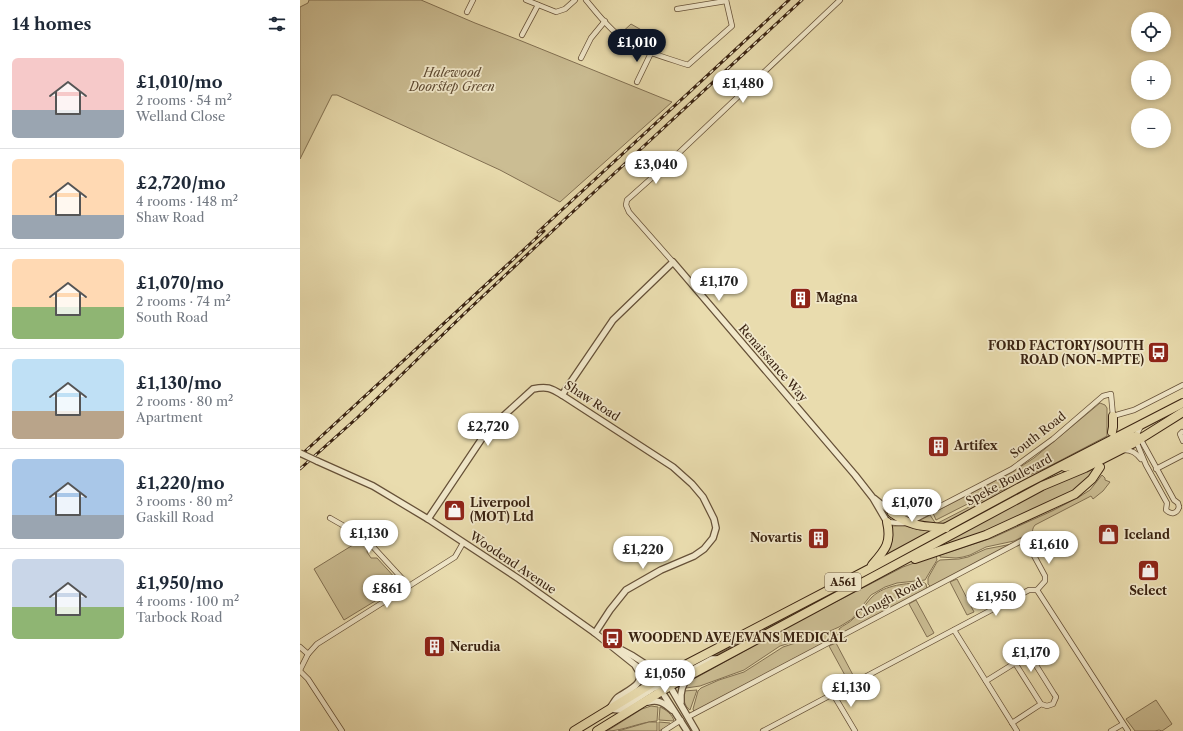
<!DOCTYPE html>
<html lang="en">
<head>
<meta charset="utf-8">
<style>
	:root { --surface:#fff; --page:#f2f2f3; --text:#1f2937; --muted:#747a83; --line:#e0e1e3; --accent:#111827 }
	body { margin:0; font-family:"Libre Caslon Text",serif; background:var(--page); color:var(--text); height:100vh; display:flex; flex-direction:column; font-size:15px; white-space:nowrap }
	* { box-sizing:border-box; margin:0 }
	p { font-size:13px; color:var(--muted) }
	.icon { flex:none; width:22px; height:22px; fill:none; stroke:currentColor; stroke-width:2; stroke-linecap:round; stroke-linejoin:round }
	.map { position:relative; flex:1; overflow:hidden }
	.details { display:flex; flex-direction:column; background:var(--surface); width:300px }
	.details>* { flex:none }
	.tools { position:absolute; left:831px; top:12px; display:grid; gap:8px }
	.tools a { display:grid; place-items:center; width:40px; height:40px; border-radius:50%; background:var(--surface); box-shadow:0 2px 6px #0003; font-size:20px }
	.price { position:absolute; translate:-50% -34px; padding:0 9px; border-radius:14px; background:#fff; color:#222; font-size:13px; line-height:26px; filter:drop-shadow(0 1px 2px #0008) }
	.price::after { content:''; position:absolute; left:50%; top:24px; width:12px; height:9px; margin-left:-6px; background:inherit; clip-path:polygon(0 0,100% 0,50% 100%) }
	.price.on { background:var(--accent); color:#fff }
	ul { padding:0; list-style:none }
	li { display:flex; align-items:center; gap:12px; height:100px; padding:0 12px }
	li+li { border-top:1px solid var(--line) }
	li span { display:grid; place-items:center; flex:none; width:112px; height:80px; border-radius:6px; color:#555 }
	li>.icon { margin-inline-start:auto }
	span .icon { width:48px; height:48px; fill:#fffc; stroke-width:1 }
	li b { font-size:17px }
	h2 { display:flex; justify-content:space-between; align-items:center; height:48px; padding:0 12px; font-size:17px }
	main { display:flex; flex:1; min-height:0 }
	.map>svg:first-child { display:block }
</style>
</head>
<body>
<main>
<section class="details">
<h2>14 homes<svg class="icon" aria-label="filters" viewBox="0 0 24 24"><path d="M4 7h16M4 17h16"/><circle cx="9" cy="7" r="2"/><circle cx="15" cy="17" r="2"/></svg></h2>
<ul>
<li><span style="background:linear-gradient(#f6c9c9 65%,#9aa5b1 0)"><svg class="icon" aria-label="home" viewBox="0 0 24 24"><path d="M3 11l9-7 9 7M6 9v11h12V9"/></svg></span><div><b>£1,010/mo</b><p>2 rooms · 54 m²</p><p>Welland Close</p></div></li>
<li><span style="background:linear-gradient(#ffd9b3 70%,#9aa5b1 0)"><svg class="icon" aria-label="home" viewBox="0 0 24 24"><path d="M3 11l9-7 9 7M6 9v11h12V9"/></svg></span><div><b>£2,720/mo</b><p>4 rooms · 148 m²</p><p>Shaw Road</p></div></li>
<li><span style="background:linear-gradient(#ffd9b3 60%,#8fb573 0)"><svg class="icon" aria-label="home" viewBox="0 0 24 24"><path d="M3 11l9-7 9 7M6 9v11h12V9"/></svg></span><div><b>£1,070/mo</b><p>2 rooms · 74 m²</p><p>South Road</p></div></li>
<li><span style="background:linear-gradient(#bfe0f5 65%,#b9a48a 0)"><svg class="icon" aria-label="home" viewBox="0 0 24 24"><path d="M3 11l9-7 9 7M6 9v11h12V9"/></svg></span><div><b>£1,130/mo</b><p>2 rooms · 80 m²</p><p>Apartment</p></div></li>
<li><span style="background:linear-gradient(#a9c7e8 70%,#9aa5b1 0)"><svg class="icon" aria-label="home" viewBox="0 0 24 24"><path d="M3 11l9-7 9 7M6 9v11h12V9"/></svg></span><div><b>£1,220/mo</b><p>3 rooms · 80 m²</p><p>Gaskill Road</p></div></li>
<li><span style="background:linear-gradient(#c9d6e8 60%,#8fb573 0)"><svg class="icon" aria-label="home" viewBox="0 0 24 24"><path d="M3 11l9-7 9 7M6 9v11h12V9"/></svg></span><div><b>£1,950/mo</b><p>4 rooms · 100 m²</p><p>Tarbock Road</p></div></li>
</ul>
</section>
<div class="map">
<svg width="883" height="731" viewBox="0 0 883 731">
	<rect width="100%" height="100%" fill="#e9dcae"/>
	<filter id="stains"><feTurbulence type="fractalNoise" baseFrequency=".005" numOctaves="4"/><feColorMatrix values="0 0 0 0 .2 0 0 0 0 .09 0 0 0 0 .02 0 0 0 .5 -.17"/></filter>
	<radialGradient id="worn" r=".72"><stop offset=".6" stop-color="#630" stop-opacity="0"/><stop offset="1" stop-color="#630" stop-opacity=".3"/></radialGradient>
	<g fill="#cbbd93" stroke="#827052">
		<path d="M9,0H121L175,23L219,40L372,102L260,202L200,170L37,95H32L0,159V7L8,3Z"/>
		<path d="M331,24L345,32L339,47L319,35Z"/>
		<path d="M800,403L805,405L807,408V436L746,468L699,488L636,520L633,513L714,471L734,458Z"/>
		<path d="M798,465L786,482L773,491L706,524L619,554L743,490Z"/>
		<path d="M775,468L374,677L373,676L747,479Z"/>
		<path d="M802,475L805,478V480L810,482L803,491L793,499L791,496L735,525C730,531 734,536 734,542L729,535H726L714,541L686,547L670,555L663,557L656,558L640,557V555L692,538L752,511L779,497L790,490Z"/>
		<path d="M715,487L648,522L633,526L613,524L630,515L636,524L702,490Z"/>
		<path d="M590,526H606L620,530L640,529L582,559Z"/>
		<path d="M61,540L68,546L67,552L71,558H77L97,580L99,583L98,587L44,620L14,569Z"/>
		<path d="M712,544L631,587L628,584V578L637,562L640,560L659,559L668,557L686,549Z"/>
		<path d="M636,555L637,560L625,580L597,583L585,587L571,595L552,619L539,627L530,631L480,646L444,670L400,686L386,688V686L392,680L497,622L603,567Z"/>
		<path d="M657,579L674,612L667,615L650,582Z"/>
		<path d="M623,582L626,584L627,589L541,634H540L539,629C543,625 550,623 554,618C561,612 566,603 572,597C586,584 606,584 623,582Z"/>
		<path d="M616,600L634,633L627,637L609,604Z"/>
		<path d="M533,631L536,632L537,637L394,712L393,709L398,691L401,688L419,680L444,672L483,647Z"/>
		<path d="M536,643L553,675L547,679L529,646Z"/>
		<path d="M397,690L390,710C384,706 383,698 384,691Z"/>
		<path d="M856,700L872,724L862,731L859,730L855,731H835L826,719Z"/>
		<path d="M351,706L358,707L357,721C340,722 323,731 307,731L342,709Z"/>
		<path d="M360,707C365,709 373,715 374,721L359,720Z"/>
		<path d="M349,722H357V731H318Z"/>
		<path d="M359,722L370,723L371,725L359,731Z"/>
	</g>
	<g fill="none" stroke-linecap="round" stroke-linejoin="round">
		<defs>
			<g id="minor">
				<path d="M226,0L256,12L265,9L275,0"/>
				<path d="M286,0C297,13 308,28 322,38C340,51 367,58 388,65L432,26L426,0"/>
				<path d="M377,9L426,1"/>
				<path d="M167,12L173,0"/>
				<path d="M222,35L238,5"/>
				<path d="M281,58L291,38L305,21"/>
				<path d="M337,82L351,53"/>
				<path d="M373,262L329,212L326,205L327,200L364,167L540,0"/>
				<path d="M841,426L836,436V441L846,465L867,503L866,510C871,515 877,514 879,507"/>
				<path d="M882,432L880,434L883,441"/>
				<path d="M840,438L874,500L878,503L879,507"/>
				<path d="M824,450C832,450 836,453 841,459"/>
				<path d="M856,469L883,455"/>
				<path d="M595,513L617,515L623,513"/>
				<path d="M30,518L65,538L109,586"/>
				<path d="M587,522L598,523H608L712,469L753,439L803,396L811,394L813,416L834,410L883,385"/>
				<path d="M737,590L828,731"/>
				<path d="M654,630L717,731"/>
				<path d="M0,647L8,654"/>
				<path d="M0,670L8,654L17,644L155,557L163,543"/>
				<path d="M0,671L8,679L42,731"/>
				<path d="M686,681L715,663"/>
				<path d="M533,694L555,731"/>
				<path d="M388,717L725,539L745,576V581L737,590"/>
				<path d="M712,723L741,704L715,663C715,654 721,650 729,654L754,694L756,697L753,704L747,706L741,704"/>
				<path d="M364,731L381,720"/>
				<path d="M463,731L729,590H737"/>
				<path d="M811,731L823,724"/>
			</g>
			<g id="tertiary">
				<path d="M262,395L313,320L373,262L555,475L573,498L587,522"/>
				<path d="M17,461L73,486L128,519L219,579L295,633L355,681L387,731"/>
				<path d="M575,499L592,513"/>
				<path d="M128,519L187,431L233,389C247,386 251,388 262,395L373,467L392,484L403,497L414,519L416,528L413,538L404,549L394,556L361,570L326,590L310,610L295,633"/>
				<path d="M318,648L333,656L364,676L396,731"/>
				<path d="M349,664L362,668L382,664"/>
				<path d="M336,667C349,684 327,690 317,698C314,701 312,706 309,709L320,710L354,688L362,687"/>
				<path d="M364,680H373L412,659H418"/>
				<path d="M348,702C358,699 364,703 372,710"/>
				<path d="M381,702C380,692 382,684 389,677"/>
			</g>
			<g id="trunk">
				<path d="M812,432L813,427V416"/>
				<path d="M765,467L775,465L829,438L836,436L840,438"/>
				<path d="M592,513C612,527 622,526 646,528"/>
				<path d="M615,559L686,535L775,494L792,479L800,467"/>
				<path d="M572,565C585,550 592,543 587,522"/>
				<path d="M274,731L364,676L569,569L722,486L883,403"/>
				<path d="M297,731L370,686L742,486L785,468L832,444L883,412"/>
			</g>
		</defs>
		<use href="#minor" stroke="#665138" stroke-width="6"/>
		<use href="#tertiary" stroke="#665138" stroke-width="8"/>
		<use href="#trunk" stroke="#3a2311" stroke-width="10"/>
		<use href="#minor" stroke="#f1e8ca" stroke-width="4.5"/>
		<use href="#tertiary" stroke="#f1e8ca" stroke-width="5.5"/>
		<use href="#trunk" stroke="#e9dcae" stroke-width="8"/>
		<defs>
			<g id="rail">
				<path d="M238,232L489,0"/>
				<path d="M0,456L244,231"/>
				<path d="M0,469L57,418L166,312L278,207L502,0"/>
			</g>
		</defs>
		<use href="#rail" stroke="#3a2311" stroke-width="3"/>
		<use href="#rail" stroke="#f1e8ca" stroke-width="1.5" stroke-dasharray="4.5" stroke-linecap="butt"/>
		<defs>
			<path id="tertiary-bridge" d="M0,453L17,461"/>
		</defs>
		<use href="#tertiary-bridge" stroke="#665138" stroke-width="8" stroke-linecap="butt"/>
		<use href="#tertiary-bridge" stroke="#f1e8ca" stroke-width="5.5"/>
	</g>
	<defs>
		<symbol id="building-square" viewBox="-11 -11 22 22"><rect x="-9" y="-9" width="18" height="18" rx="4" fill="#8f2418" stroke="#f1e8ca"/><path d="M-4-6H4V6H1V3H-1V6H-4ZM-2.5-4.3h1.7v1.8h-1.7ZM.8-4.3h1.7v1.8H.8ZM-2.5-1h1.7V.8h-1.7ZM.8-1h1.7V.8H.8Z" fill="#fff"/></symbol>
		<symbol id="bus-square" viewBox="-11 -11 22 22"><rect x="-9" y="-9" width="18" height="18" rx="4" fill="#8f2418" stroke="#f1e8ca"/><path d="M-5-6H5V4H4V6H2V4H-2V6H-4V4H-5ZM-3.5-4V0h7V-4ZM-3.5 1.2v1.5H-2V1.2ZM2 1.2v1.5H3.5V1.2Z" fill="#fff"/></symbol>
		<symbol id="shop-square" viewBox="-11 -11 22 22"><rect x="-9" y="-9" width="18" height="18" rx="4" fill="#8f2418" stroke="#f1e8ca"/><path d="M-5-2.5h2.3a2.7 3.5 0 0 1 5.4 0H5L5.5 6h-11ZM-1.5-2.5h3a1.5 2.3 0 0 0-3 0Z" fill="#fff"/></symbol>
	</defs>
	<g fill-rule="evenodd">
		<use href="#building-square" x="488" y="286" width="25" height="25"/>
		<use href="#bus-square" x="846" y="340" width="25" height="25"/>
		<use href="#building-square" x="626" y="434" width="25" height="25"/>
		<use href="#shop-square" x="142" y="498" width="25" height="25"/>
		<use href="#shop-square" x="796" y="522" width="25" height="25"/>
		<use href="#building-square" x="506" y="526" width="25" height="25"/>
		<use href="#shop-square" x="836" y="558" width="25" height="25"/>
		<use href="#bus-square" x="300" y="626" width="25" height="25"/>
		<use href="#building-square" x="122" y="634" width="25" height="25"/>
	</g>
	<g text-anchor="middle" stroke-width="3.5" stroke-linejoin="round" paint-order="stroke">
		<rect fill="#f1e8ca" stroke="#715e48" stroke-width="1" x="525" y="573" width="36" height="18" rx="3"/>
		<g font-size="11" font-weight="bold" fill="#3a2311">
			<text x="543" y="586">A561</text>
		</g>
		<g font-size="12" font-style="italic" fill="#5e4a32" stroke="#f1e8ca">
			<text x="152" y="77">Halewood<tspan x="152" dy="14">Doorstep Green</tspan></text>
		</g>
		<g font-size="12" font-weight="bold" fill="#3a2311" stroke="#f1e8ca" text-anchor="start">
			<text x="516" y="302">Magna</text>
			<text x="844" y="350" text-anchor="end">FORD FACTORY/SOUTH<tspan x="844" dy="14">ROAD (NON-MPTE)</tspan></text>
			<text x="654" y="450">Artifex</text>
			<text x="170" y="507">Liverpool<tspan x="170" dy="14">(MOT) Ltd</tspan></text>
			<text x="824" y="539">Iceland</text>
			<text x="502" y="542" text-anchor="end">Novartis</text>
			<text x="848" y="595" text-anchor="middle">Select</text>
			<text x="328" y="642">WOODEND AVE/EVANS MEDICAL</text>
			<text x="150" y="651">Nerudia</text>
		</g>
		<g font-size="12" fill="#3a2311" stroke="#f1e8ca">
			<text transform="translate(473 363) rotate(49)" y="4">Renaissance Way</text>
			<text transform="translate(292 401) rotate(33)" y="4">Shaw Road</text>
			<text transform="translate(738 435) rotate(-38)" y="4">South Road</text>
			<text transform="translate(709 480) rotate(-28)" y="4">Speke Boulevard</text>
			<text transform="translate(213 563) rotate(34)" y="4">Woodend Avenue</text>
			<text transform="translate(589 599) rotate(-28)" y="4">Clough Road</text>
		</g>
	</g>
	<rect width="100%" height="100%" filter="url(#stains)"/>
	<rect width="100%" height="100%" fill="url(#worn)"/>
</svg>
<div class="tools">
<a><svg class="icon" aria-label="locate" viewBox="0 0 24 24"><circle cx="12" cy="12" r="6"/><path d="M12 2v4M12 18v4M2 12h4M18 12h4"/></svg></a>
<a>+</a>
<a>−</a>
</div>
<b class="price on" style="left:337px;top:63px">£1,010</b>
<b class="price" style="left:443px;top:104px">£1,480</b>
<b class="price" style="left:356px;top:185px">£3,040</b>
<b class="price" style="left:419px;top:302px">£1,170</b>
<b class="price" style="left:188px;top:447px">£2,720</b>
<b class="price" style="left:612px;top:523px">£1,070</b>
<b class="price" style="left:69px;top:554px">£1,130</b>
<b class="price" style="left:749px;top:565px">£1,610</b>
<b class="price" style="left:343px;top:570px">£1,220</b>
<b class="price" style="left:87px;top:609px">£861</b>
<b class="price" style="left:696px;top:617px">£1,950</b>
<b class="price" style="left:731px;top:673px">£1,170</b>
<b class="price" style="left:365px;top:694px">£1,050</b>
<b class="price" style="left:551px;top:708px">£1,130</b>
</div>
</main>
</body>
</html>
